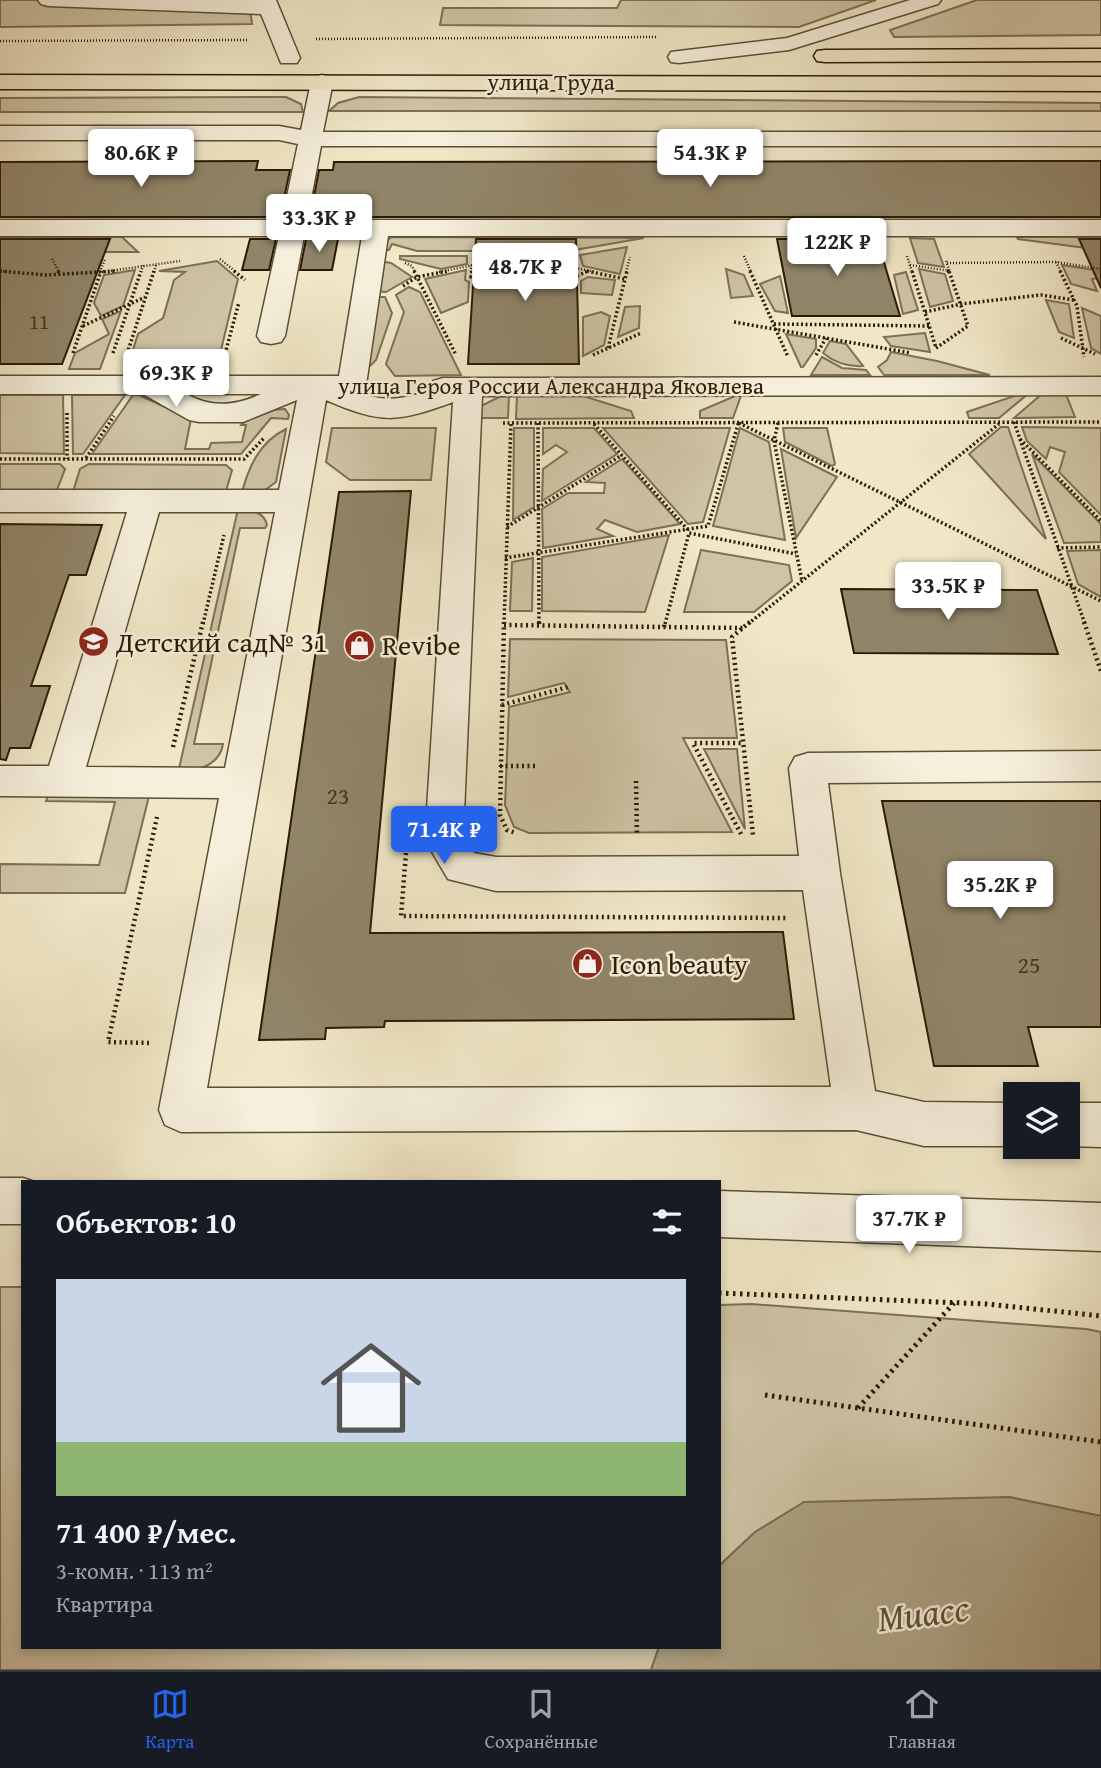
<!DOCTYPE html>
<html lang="ru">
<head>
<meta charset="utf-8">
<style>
	:root { --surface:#171b24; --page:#20242c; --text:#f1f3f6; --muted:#9ea1a6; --line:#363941; --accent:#2563eb }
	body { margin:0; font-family:"Gentium Book Plus",serif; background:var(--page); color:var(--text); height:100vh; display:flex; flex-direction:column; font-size:26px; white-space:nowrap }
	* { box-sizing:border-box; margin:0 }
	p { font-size:23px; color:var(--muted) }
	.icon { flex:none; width:38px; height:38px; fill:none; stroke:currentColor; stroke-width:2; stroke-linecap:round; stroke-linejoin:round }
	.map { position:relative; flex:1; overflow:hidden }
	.side { position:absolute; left:21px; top:1180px; width:700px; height:469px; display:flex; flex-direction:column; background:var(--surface); border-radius:0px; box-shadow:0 4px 10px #0003 }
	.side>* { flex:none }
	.controls { position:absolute; left:1003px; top:1082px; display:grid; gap:14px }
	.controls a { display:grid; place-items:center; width:77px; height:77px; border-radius:0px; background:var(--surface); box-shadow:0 4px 10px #0003; font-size:35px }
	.price { position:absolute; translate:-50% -60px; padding:0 16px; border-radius:7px; background:#fff; color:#222; font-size:23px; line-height:46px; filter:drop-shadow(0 2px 4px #0008) }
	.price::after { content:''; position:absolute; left:50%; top:42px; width:21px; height:16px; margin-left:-10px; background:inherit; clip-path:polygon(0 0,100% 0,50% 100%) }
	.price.on { background:var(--accent); color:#fff }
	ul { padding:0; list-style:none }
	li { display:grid; align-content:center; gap:14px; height:371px; padding:0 35px }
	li+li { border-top:2px solid var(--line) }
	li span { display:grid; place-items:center; height:217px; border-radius:0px; color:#555 }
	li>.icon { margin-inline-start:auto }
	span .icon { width:126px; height:126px; fill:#fffc; stroke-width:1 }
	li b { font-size:30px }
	h2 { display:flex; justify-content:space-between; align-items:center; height:84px; padding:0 35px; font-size:30px }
	.dock { display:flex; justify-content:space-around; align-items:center; height:98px; border-top:2px solid var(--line); background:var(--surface); font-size:19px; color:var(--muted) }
	.dock a { display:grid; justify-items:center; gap:4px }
	.dock .on { color:var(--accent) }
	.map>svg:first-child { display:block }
</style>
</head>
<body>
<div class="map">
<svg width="1101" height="1670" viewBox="0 0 1101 1670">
	<rect width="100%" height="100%" fill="#f0e7c7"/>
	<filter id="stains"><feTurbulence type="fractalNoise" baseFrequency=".00286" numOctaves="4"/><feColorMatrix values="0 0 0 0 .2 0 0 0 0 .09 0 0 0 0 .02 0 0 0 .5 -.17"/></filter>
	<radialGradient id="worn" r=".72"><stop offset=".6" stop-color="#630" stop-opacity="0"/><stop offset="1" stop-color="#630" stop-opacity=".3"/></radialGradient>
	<g fill="#cfc4a6" stroke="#7d7054" stroke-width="2">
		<path d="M0,0H238L251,16L252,24L0,27Z"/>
		<path d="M621,0H876L799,27L440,25L443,8H617Z"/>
		<path d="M977,0H1101V35L894,37L890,30Z"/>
		<path d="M286,97L301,104L303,112H0V98Z"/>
		<path d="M359,97L1101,103V111H329L338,103Z"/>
		<path d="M0,237H122L138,252H17L0,249Z"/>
		<path d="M392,237L644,238L569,251H417L392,244L389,250H382L384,242Z"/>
		<path d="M1017,237H1101V250L1018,239Z"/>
		<path d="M910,238L934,239L944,267L918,263Z"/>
		<path d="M627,247L620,274L583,266L580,255Z"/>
		<path d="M400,256H467V264L441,269L400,259Z"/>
		<path d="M217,261L238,279L221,350L184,369H127L138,334L163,318L174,280L185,272L159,271Z"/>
		<path d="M379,261L391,263L412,277L386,292L375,291Z"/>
		<path d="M1062,265L1101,271V278L1092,279L1097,291L1071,284Z"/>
		<path d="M726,269L744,275L753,296L731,298Z"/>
		<path d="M919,269L945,274L953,301L930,307Z"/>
		<path d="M135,270L123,306L101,316L94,303L104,275Z"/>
		<path d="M466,270L465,280L469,282L468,302L441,313L425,279Z"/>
		<path d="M906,272L918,310L903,314L894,275Z"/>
		<path d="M780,276L788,313L775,311L760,284Z"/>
		<path d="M588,277L615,280L612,295L581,293V281Z"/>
		<path d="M409,287L420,292L461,375L395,376L386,364L404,312L396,295Z"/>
		<path d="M374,297H385L392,313L376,360L370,366L365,365Z"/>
		<path d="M1046,300L1069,304L1074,338L1059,332Z"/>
		<path d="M640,306L639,328L618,337L625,307Z"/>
		<path d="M1082,308L1101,316V354L1091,348Z"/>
		<path d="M121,311L100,369H69L75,353L109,334L102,319Z"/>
		<path d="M601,312L610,316L604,345L583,356V317Z"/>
		<path d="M925,333L930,352L891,346L884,337Z"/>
		<path d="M786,334L816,339V348L803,367H801Z"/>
		<path d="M830,341L846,344L863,366C848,367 835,363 823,353Z"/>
		<path d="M891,352L937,361L990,375H884L878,367L887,360Z"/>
		<path d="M822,357L842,368L866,370L870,375H811Z"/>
		<path d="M1065,392L1075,417L1014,418L1043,393Z"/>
		<path d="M742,393L733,418H700V411Z"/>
		<path d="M1023,393H1029L999,418H969L967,412Z"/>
		<path d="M505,394H509L508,418H477L481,406Z"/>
		<path d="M517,394H577L631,411L634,418L516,419Z"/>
		<path d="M0,395H63L64,454L0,453Z"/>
		<path d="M72,395H125L83,454H73Z"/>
		<path d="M133,395H139L191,419L185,449H209L211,443L242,442L246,425H241C251,412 270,410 285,409L289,415L288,419L271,418L241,454H92Z"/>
		<path d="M1001,427H1008L1046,539L969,454Z"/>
		<path d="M1022,427L1101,428V515L1059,472L1065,452L1050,447L1046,459L1027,441Z"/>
		<path d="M332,428H436L431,480H350L326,462Z"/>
		<path d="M514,428H534V507L513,520Z"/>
		<path d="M543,428H594L617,454L542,501L543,469L567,452L556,445L543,454Z"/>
		<path d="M603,428H730L703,522L688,524Z"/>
		<path d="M740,428L769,442L785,540L713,526Z"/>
		<path d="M783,428H827L835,464L832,466L785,442Z"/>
		<path d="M286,429L276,482L265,490L241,496C248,468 259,442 286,429Z"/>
		<path d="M781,449L837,477L796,538Z"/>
		<path d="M1032,454L1101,524V542L1064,543Z"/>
		<path d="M622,459L680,524L637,532L605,520L597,529L613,536L543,548L542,509L568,493H604L605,483L586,482Z"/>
		<path d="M0,464H60L65,469L55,495L0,494Z"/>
		<path d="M89,464L226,465L232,470L225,495H72L80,469Z"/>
		<path d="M238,509C250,510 264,511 267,525L265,528H240L194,744H223C220,766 196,771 178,773Z"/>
		<path d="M669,535L645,612L542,611V557Z"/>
		<path d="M701,550L789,565L792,581L754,612H684Z"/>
		<path d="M1101,550V597L1078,584L1067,551Z"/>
		<path d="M533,558L532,611H510L512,562Z"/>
		<path d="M510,639L726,640L737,738H683L732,832L529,833L514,827L505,805L509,707L570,692L564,683L508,697Z"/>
		<path d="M704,749H737L745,829Z"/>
		<path d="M50,791L150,792L125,893H0V864L99,865L115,802L46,801Z"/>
		<path d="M0,1287H23V1647H659L651,1670H0Z"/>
		<path d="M751,1304L1086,1329L1101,1332V1516L1009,1497L755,1532L719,1566V1305Z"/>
	</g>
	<path fill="#ada284" stroke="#796c50" stroke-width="2" d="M1009,1497L1101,1516V1670H651L659,1647H719V1566L755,1532L804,1502Z"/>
	<g fill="#918569" stroke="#2b1b03" stroke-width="2">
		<path d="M258,161L256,170H290L280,217H0V162Z"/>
		<path d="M1101,161V217H310L319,170H333L334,162Z"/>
		<path d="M0,239H110L62,364H0Z"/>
		<path d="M250,239H276L269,270H242Z"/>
		<path d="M306,239H338L332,270H300Z"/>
		<path d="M476,239H576L579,364H468Z"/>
		<path d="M777,239H877L900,316H792Z"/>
		<path d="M1079,239H1101V288Z"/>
		<path d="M411,491L370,933L783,932L794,1019L385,1021L384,1027L326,1028L325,1039L259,1040L339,492Z"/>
		<path d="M0,524L102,525L86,575H69L31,686H50L30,748H10L6,760L0,759Z"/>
		<path d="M841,589L1037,590L1058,654L854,653Z"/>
		<path d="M882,801H1101V1027H1028L1038,1066H934Z"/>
	</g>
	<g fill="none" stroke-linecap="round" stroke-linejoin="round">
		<defs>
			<g id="minor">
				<path d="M38,0H276L300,58L297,63H281L261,14L48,6L41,4Z"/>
				<path d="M910,0H941L938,4L789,50L679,63L671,62L668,57L671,52L679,51L787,38Z"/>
				<path d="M322,75L330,77L333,82L323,132H1101V146H321L307,220H1101V236H388L366,385L358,392C384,403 405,399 431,390L429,387L433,381L443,378L1101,377V395L482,396L463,837L474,853L496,857L799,856L789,768L795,757L808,753L1101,751V781L828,783L840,873L875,1091L924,1102L1015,1103L1017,1146H924L856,1130L181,1132L165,1125L159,1110L219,798L0,796V766H49L127,512H0V490H279L297,400L243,422H199L189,420L143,394H0V376H339L362,236H304L285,336L281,342L271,344L261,342L257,336L279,236H0V220H282L298,144L279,140H0V126H279L301,130L311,82L314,77ZM186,394H261C235,406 212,408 186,394ZM326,400C382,424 396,423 453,402L425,840L448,879L496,891L803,890L831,1087L207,1088ZM159,512H275L225,768L86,767Z"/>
				<path d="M1068,1103H1101V1147L1066,1146Z"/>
				<path d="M0,1178H23L32,1181H23V1224H0Z"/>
				<path d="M719,1191L1101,1203V1251L719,1237Z"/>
			</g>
			<g id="major">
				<path d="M1101,49V61L825,62L817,61L814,56L817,51L825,50Z"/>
				<path d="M0,75L1101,77V91L0,89Z"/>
			</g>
		</defs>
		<use href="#minor" stroke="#5c4e34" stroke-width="3"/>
		<use href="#major" stroke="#2b1b03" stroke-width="3"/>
		<g stroke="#2b1b03" stroke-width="2.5" stroke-dasharray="1 2" stroke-linecap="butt">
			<path d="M316,39L657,37"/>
			<path d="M0,41L248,40"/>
			<path d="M744,256L751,272"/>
			<path d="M907,256L912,272"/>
			<path d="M52,259L59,272"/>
			<path d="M220,259L236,272"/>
			<path d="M540,260L595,272"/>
			<path d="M946,261L950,272"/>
			<path d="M1056,262L1061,272"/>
			<path d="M405,263L412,266L415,272"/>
			<path d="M947,263L1056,262L1101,269"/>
			<path d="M910,265L950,271"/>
			<path d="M0,271L10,272"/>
			<path d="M100,272L105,259"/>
			<path d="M102,272L180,261"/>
			<path d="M141,272L143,265"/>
			<path d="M154,272L156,265"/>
			<path d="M439,272L498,260"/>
			<path d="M471,272L472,265"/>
			<path d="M521,272L529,259"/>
			<path d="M585,272L588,271"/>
			<path d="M626,272L630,257"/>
		</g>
		<g stroke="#2b1b03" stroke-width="3.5" stroke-dasharray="2 2.5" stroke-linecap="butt">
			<path d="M0,271L45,275L117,271"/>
			<path d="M58,271L60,275"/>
			<path d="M234,271L245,280"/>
			<path d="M414,271L456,355"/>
			<path d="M472,271L471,277L521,273L577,276L588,271"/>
			<path d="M587,271L625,279"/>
			<path d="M750,271L788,357"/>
			<path d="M912,271L936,348"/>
			<path d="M947,271H950"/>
			<path d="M1060,271L1077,306L1084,357"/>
			<path d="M521,273L522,271"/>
			<path d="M403,286L417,277L448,271"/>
			<path d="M925,312L961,304L1041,295L1074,300"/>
			<path d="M734,322L911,353"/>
			<path d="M774,324L929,326"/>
			<path d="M83,326L145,297"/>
			<path d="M1061,338L1095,354"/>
			<path d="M608,348L627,271"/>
			<path d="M936,348L968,326L949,271"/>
			<path d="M73,353L101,271"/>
			<path d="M113,353L141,271"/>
			<path d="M127,354L154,271"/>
			<path d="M225,354L239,302"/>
			<path d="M593,355L641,333"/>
			<path d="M816,355L826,338"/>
			<path d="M67,413V459"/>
			<path d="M1014,422L1085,624"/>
			<path d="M503,423L1101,422"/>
			<path d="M538,423L539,624"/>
			<path d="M739,423L1101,601"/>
			<path d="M778,423L774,441L802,581"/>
			<path d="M594,424L688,530"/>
			<path d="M1020,439L1101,521"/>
			<path d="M86,458L114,416"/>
			<path d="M0,459H244L264,438"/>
			<path d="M507,527L622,455"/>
			<path d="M1057,548L1101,547"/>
			<path d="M505,558L708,526L739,421"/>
			<path d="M203,624L224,535"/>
			<path d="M504,624L511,423"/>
			<path d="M665,624L689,533L796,554"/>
			<path d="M748,624L999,424"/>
		</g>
		<g stroke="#2b1b03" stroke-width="4.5" stroke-dasharray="2 3.5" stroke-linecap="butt">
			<path d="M504,622L500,815L507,830L516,833"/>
			<path d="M539,622V625"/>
			<path d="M750,622L732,637L753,835"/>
			<path d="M1084,622L1101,671"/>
			<path d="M504,625L744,628"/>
			<path d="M664,627L665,622"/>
			<path d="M502,705L568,687"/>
			<path d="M173,747L203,622"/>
			<path d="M500,766H535"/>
			<path d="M636,781L637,836"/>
			<path d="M741,834L693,743H743"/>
			<path d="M406,853L401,916L787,918"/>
			<path d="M149,1043L108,1042L157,817"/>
		</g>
		<g stroke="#2b1b03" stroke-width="5" stroke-dasharray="2.5 4.5" stroke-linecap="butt">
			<path d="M719,1293L987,1304L1101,1316"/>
			<path d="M765,1395L1101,1442"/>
			<path d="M858,1408L954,1303"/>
		</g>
		<use href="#minor" fill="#f5efdb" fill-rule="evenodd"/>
		<use href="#major" fill="#f0e7c7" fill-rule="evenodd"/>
	</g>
	<defs>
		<symbol id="school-disc" viewBox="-11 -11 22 22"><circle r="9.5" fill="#8f2418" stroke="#f5efdb"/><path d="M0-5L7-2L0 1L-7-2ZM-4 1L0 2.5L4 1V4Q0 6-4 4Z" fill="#fff"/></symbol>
		<symbol id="shop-disc" viewBox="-11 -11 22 22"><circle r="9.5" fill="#8f2418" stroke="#f5efdb"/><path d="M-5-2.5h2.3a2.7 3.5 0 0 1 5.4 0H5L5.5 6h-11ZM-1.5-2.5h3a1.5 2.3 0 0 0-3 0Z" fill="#fff"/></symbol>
	</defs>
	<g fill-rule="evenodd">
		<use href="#school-disc" x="76" y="624" width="35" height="35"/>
		<use href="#shop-disc" x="342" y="628" width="35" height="35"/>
		<use href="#shop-disc" x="570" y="946" width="35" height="35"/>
	</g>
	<g text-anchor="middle" stroke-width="5" stroke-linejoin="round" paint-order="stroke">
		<g font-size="21" fill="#44361c">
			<text x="39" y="329">11</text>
		</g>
		<g font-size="23" fill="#2b1b03" stroke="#f5efdb">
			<text x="551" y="90">улица Труда</text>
			<text x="551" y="394">улица Героя России Александра Яковлева</text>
		</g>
		<g font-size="24" fill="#44361c">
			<text x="338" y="804">23</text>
			<text x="1029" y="973">25</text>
		</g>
		<g font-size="28" fill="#2b1b03" stroke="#f5efdb" text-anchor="start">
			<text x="116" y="652">Детский сад№ 31</text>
			<text x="382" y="655">Revibe</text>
			<text x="611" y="974">Icon beauty</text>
		</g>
		<g font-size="37" font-style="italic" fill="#5f5137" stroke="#f5efdb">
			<text transform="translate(923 1613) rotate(-7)" y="13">Миасс</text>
		</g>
	</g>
	<rect width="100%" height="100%" filter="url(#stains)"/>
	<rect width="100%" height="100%" fill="url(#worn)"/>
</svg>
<div class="controls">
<a><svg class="icon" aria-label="layers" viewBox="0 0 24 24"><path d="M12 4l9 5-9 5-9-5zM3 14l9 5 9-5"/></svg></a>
</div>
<b class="price" style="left:141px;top:189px">80.6K ₽</b>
<b class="price" style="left:710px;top:189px">54.3K ₽</b>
<b class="price" style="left:319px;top:254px">33.3K ₽</b>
<b class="price" style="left:837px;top:278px">122K ₽</b>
<b class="price" style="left:525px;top:303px">48.7K ₽</b>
<b class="price" style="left:176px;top:409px">69.3K ₽</b>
<b class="price" style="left:948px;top:622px">33.5K ₽</b>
<b class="price on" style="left:444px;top:866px">71.4K ₽</b>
<b class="price" style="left:1000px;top:921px">35.2K ₽</b>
<b class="price" style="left:909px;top:1255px">37.7K ₽</b>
<section class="side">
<h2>Объектов: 10<svg class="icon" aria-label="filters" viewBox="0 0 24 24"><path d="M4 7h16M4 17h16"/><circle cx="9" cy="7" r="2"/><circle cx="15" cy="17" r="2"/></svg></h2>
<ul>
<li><span style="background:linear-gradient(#c9d6e8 75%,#8fb573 0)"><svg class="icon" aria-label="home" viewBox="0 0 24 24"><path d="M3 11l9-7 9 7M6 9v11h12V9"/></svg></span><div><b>71 400 ₽/мес.</b><p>3-комн. · 113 m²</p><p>Квартира</p></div></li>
</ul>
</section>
</div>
<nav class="dock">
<a class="on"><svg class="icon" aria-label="map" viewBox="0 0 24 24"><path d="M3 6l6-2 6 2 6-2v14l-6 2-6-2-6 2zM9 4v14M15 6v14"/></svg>Карта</a>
<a><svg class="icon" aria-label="saved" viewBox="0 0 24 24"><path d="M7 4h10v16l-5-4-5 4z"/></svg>Сохранённые</a>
<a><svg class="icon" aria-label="home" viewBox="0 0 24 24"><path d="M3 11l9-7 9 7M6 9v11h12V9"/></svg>Главная</a>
</nav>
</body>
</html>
